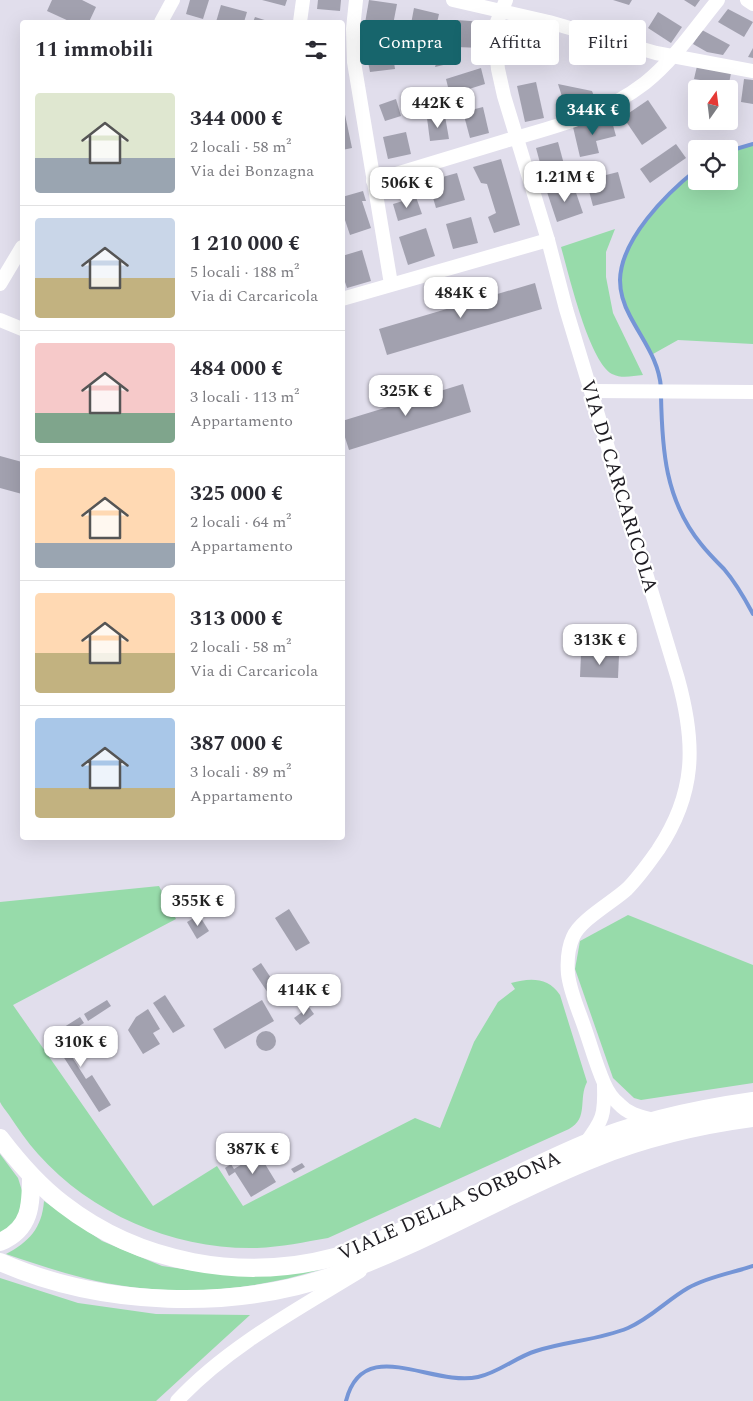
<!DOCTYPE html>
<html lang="it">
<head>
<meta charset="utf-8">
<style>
	:root { --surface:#fff; --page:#f2f2f3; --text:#2b2b33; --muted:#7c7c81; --line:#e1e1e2; --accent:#17656c }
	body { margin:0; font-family:Spectral,serif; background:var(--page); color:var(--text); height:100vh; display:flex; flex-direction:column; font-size:19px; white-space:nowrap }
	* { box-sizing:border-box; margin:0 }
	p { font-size:16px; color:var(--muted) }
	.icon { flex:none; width:28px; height:28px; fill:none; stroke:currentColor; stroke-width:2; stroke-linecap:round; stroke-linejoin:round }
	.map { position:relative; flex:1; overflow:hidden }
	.drawer { position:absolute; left:20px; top:20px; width:325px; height:820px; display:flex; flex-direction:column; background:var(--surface); border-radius:5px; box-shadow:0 5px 20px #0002 }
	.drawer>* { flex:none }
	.hud { position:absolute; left:360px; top:20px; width:318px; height:45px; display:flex; gap:10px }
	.needle { width:32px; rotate:14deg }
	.controls { position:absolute; left:688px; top:80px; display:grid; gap:10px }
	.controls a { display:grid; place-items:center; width:50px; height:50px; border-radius:5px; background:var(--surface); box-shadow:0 5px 20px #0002; font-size:25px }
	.price { position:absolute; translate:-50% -42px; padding:0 11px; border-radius:10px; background:#fff; color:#222; font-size:16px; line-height:32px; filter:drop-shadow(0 1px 2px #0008) }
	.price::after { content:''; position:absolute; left:50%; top:30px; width:15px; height:11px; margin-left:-8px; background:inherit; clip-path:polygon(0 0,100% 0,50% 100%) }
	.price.current { background:var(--accent); color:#fff }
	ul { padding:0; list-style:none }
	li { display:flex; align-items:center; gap:15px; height:125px; padding:0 15px }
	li+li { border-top:1px solid var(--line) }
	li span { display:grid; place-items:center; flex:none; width:140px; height:100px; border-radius:5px; color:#555 }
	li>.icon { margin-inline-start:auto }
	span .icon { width:60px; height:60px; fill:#fffc; stroke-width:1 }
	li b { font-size:21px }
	h2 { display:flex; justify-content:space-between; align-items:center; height:60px; padding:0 15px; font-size:21px }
	.chip { padding:0 18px; border-radius:5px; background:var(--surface); box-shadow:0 5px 20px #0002; font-size:18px; line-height:45px }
	.chip.current { background:var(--accent); color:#fff }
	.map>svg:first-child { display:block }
</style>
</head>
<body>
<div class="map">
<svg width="753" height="1401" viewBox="0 0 753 1401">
	<rect width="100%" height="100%" fill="#e1deec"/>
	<g fill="#97dbaa">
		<path d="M753,144V344L678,340L653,354C643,336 629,320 623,301C608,251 661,198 696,170V181H729V151Z"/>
		<path d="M615,229L606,252V277L613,313L643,375C632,376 622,379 612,374C589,361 569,275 561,247Z"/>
		<path d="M159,886L176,919L13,1005L153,1206L217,1166L243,1206L415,1118L440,1128L474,1042L498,1002L515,989L511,983C530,978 548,977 560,995L587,1082C578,1099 589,1118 569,1129L328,1238C305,1242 281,1247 257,1248C176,1250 92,1215 38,1154C27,1142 18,1128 9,1115C6,1111 2,1106 0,1102C0,1095 0,1063 0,1053C0,1003 0,952 0,902Z"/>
		<path d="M628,915L753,965V1083L641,1100L634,1098L613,1078L575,969L580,941Z"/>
		<path d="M0,1154L18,1178L23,1194L17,1222L0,1234Z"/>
		<path d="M44,1201L102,1241L162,1266L219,1274L244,1276L277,1275L322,1269C250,1292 170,1297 96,1281C65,1274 36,1264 6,1254C29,1242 42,1228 44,1201Z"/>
		<path d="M0,1278L78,1303L156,1314L250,1315L156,1401H0Z"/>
	</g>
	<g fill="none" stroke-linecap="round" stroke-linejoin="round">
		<g stroke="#7595d6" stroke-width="4">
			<path d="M729,151L753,144"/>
			<path d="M661,388C659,360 643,341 630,316C624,305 620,293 620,280C621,239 666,194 696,170"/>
			<path d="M661,395C662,449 665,500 701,544C708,553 716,561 724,569C736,583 745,599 753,614"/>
			<path d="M346,1401C363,1334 431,1387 478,1377C498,1373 516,1357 536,1351C567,1341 599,1340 628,1328C651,1318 667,1300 688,1288C707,1277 732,1273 753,1266"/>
		</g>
	</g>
	<g fill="#a2a1af">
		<path d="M52,0H82L96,7L89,22H71L47,11Z"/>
		<path d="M190,0H209L203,19L186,14Z"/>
		<path d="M262,0H287L285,6Z"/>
		<path d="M318,0H341L340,11L317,9Z"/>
		<path d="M369,0L397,4L392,30L365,23Z"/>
		<path d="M613,0H632L629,5Z"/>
		<path d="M684,0H700L695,7Z"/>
		<path d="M221,5L247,12L244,22H216Z"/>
		<path d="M414,8L439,14L432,45L408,40Z"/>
		<path d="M728,9L753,22L744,37L718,22Z"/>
		<path d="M658,12L682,27L671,43L648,28Z"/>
		<path d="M255,17L271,22H253Z"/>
		<path d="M457,20L483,22L482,48L456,47Z"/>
		<path d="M702,30L730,45L723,55L707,52L693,44Z"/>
		<path d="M390,37L395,69L370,72L364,41Z"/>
		<path d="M753,48V58L748,57Z"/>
		<path d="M460,51V61L435,67L440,52Z"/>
		<path d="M697,66L731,73L728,89H698L700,80L694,79Z"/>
		<path d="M481,68L485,84L450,95L446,79Z"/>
		<path d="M744,79L753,80V104L741,102Z"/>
		<path d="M536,82L544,118L525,122L517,86Z"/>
		<path d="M558,84L592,91L595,99L566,109Z"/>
		<path d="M396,99L401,116L385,121L379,105Z"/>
		<path d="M648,100L667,128L642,145L623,117Z"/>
		<path d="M343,105L352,148L342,150V106Z"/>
		<path d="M483,107L489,133L470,138L463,112Z"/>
		<path d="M445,116L449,139L430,141L427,118Z"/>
		<path d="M611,118L616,136L596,141L599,153L580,157L573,127Z"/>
		<path d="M406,132L411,154L388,159L383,137Z"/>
		<path d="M558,142L565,168L543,174L536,148Z"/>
		<path d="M676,144L686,158L650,183L640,169Z"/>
		<path d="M501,159L520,225L494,233L488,217L496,213L487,184L481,183L473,167Z"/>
		<path d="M618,172L625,198L593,206L586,180Z"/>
		<path d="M457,173L465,200L436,208L428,181Z"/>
		<path d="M573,184L583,213L557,222L547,192Z"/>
		<path d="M363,191L366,201H362L371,228L350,235L342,211V197Z"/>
		<path d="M416,197L422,214L398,221L393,204Z"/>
		<path d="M471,217L478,243L453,249L446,224Z"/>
		<path d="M426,228L435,256L408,265L399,237Z"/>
		<path d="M362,250L371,281L347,288L342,273V256Z"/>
		<path d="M535,283L542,309L387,355L379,329Z"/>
		<path d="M463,384L471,412L349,450L342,428V421Z"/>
		<path d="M0,456L22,462V494L0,488Z"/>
		<path d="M581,654L619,655L618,678L580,677Z"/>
		<path d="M209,885L211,899L187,902L184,888Z"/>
		<path d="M289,909L310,943L296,951L275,918Z"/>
		<path d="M199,915L209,931L197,939L187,922Z"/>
		<path d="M261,963L277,987L268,993L252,969Z"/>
		<path d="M165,995L185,1026L173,1033L153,1003Z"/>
		<path d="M107,1000L111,1006L88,1021L84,1014Z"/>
		<path d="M262,1000L274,1021L225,1049L213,1029Z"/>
		<path d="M309,1007L314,1014L300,1025L294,1018Z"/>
		<path d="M148,1009L160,1029L153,1033L160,1044L143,1054L128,1030L136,1017Z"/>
		<path d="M80,1017L84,1023L60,1038L86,1079L92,1075L111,1105L99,1112L50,1036Z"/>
		<circle cx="266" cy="1041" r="10"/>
		<path d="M259,1154L276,1182L251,1197L235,1172L229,1176L225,1168L231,1164L234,1169Z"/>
		<path d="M302,1163L305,1167L294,1173L291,1169Z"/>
	</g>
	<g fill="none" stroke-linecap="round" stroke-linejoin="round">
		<g stroke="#fff" stroke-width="14">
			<path d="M356,0L353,29L354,62L391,284"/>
			<path d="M453,0L549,22L656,53L753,71"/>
			<path d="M506,0L497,22L495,42L498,69L504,96L548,240L566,309L678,679C696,744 696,793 658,850C648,864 639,877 627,889C613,902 580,920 573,937C568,948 567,962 568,974C570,992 579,1011 585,1029C591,1046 596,1065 604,1083C607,1090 613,1099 619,1104C629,1115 643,1117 657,1121"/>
			<path d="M747,0L753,4"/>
			<path d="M161,22L173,0"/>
			<path d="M300,22L303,0"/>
			<path d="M373,181C417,168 461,154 505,141C554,127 604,115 645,83C674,60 695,28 718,0"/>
			<path d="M0,284L22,247"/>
			<path d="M342,299L548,240"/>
			<path d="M0,320L22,329"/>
			<path d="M592,391L753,392"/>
			<path d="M585,1144C603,1120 605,1115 604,1085"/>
			<path d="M177,1401C227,1347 298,1309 360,1271"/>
		</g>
		<g stroke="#fff" stroke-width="18">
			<path d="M0,1138C19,1163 38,1185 63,1204C139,1263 242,1282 335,1257C368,1248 399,1232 430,1217C481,1193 532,1166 584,1144C637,1122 696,1109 753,1101"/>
			<path d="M0,1242C31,1229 31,1205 31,1176"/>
			<path d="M0,1262C102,1307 233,1311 338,1274C427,1243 508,1192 595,1158C645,1138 700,1125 753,1118"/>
		</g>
	</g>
	<g text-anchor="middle" stroke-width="4.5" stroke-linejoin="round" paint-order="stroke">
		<g font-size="20" fill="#1f1d23" stroke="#fff">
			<text transform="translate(620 486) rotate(73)" y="7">VIA DI CARCARICOLA</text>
			<text transform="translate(449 1205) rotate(-24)" y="7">VIALE DELLA SORBONA</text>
		</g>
	</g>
</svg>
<div class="controls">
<a><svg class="needle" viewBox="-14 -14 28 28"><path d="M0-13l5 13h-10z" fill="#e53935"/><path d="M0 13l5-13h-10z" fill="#7c7c81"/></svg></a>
<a><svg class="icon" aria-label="locate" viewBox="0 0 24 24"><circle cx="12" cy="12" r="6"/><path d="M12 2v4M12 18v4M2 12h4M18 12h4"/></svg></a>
</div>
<b class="price" style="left:438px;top:129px">442K €</b>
<b class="price current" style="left:593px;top:136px">344K €</b>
<b class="price" style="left:565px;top:203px">1.21M €</b>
<b class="price" style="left:407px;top:209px">506K €</b>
<b class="price" style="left:461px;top:319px">484K €</b>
<b class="price" style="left:406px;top:417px">325K €</b>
<b class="price" style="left:600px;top:666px">313K €</b>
<b class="price" style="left:198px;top:927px">355K €</b>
<b class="price" style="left:304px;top:1016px">414K €</b>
<b class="price" style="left:81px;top:1068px">310K €</b>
<b class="price" style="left:253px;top:1175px">387K €</b>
<div class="hud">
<a class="chip current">Compra</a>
<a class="chip">Affitta</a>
<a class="chip">Filtri</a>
</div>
<section class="drawer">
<h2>11 immobili<svg class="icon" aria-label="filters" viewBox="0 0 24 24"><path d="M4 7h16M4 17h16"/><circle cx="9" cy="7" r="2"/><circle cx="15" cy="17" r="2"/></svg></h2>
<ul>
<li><span style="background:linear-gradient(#dfe7d0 65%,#9aa5b1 0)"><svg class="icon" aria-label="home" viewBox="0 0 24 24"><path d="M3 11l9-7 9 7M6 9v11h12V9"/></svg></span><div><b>344 000 €</b><p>2 locali · 58 m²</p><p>Via dei Bonzagna</p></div></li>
<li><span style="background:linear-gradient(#c9d6e8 60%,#c2b280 0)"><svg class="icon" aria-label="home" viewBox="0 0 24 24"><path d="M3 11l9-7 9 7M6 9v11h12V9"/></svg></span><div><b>1 210 000 €</b><p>5 locali · 188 m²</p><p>Via di Carcaricola</p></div></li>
<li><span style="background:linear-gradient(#f6c9c9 70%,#7fa58c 0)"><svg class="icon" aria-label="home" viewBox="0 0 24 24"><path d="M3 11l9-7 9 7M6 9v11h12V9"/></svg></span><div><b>484 000 €</b><p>3 locali · 113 m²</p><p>Appartamento</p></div></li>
<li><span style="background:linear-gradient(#ffd9b3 75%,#9aa5b1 0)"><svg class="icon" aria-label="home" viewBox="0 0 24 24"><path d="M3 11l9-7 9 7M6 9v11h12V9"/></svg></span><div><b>325 000 €</b><p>2 locali · 64 m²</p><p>Appartamento</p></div></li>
<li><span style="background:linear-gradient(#ffd9b3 60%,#c2b280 0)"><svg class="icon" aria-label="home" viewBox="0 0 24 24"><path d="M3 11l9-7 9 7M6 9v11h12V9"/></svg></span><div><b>313 000 €</b><p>2 locali · 58 m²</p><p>Via di Carcaricola</p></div></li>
<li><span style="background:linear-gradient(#a9c7e8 70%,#c2b280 0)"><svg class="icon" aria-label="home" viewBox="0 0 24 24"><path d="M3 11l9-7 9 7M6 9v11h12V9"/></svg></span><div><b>387 000 €</b><p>3 locali · 89 m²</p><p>Appartamento</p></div></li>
</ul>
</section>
</div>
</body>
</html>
